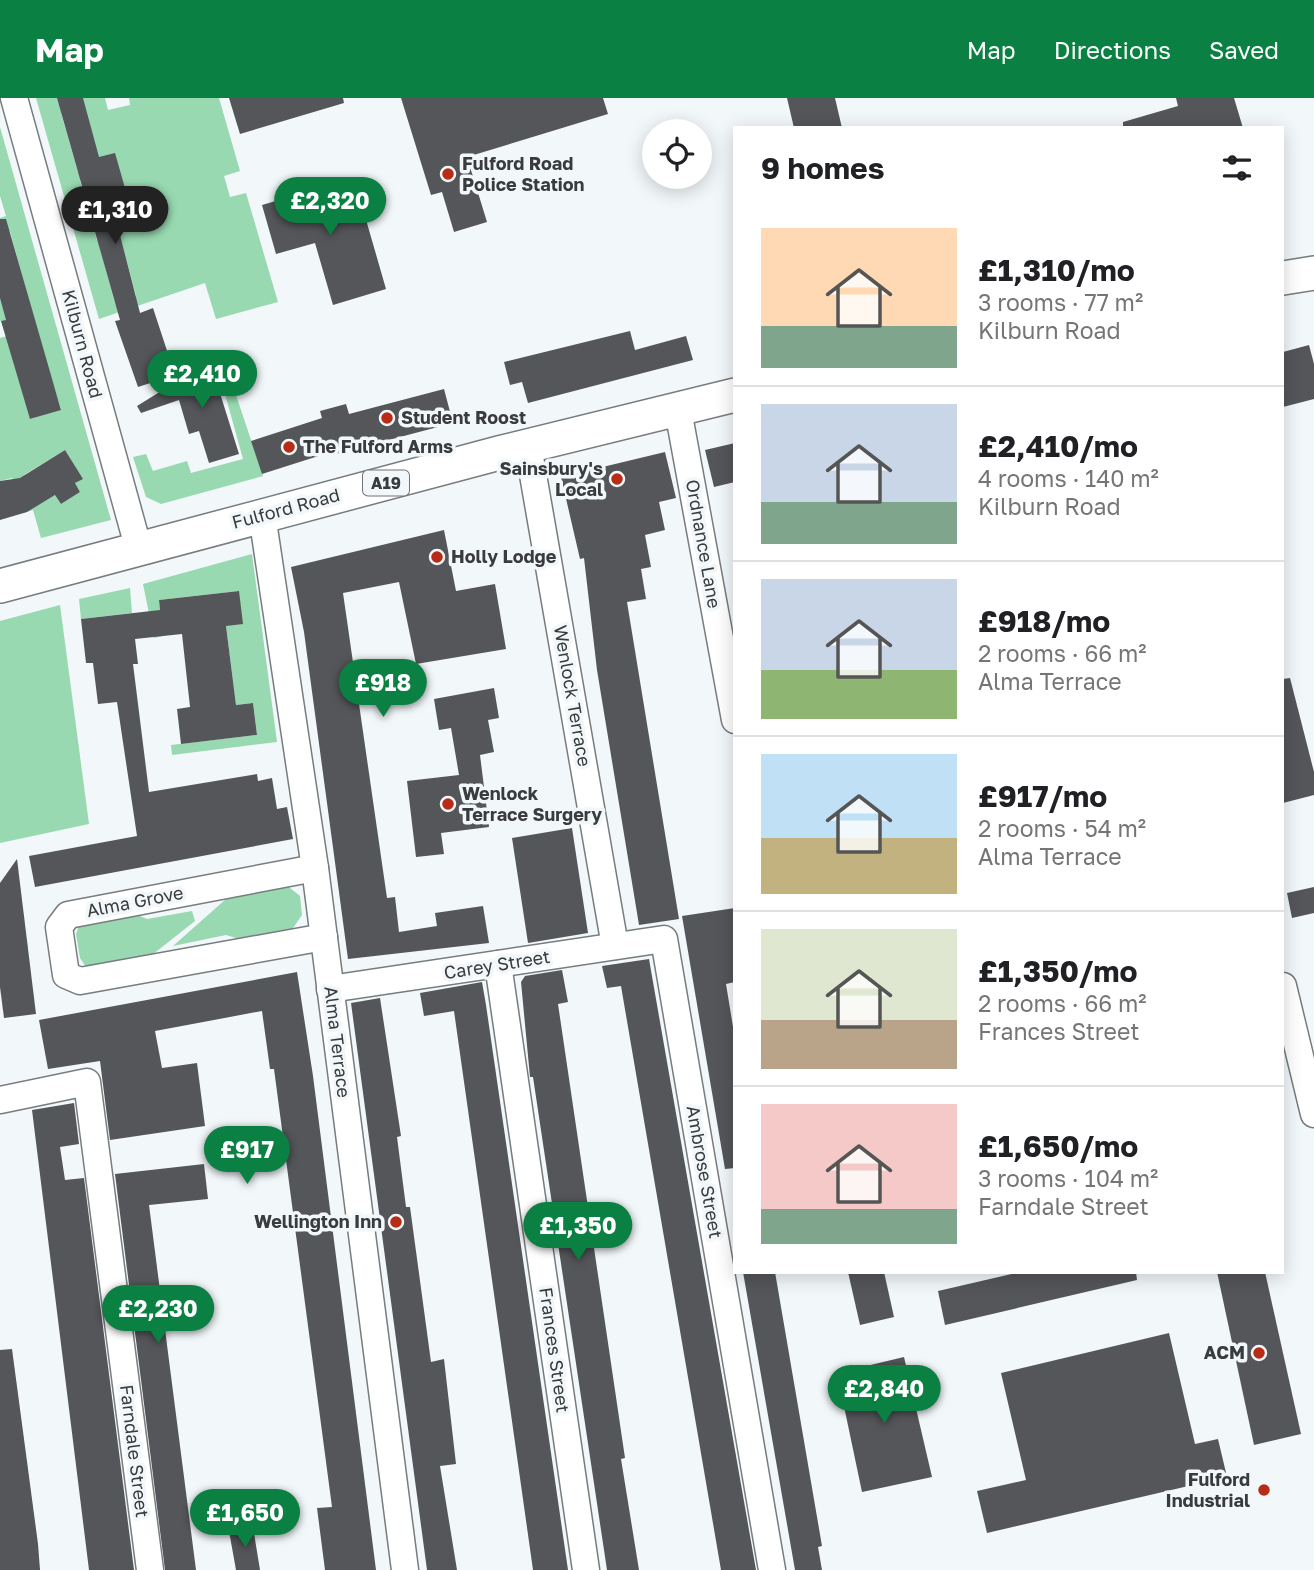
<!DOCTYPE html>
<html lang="en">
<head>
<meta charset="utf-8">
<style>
	:root { --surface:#fff; --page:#f2f2f2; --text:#202124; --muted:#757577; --line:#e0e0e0; --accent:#0b8043 }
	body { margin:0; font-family:"Golos Text",sans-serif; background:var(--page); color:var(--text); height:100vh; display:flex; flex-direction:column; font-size:26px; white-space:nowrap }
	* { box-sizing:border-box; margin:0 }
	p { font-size:23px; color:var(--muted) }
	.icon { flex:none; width:38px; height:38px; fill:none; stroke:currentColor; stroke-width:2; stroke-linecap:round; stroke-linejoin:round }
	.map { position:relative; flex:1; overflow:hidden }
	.drawer { position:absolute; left:733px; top:28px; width:551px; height:1148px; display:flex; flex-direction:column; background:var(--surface); border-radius:0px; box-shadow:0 4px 18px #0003 }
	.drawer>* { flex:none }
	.buttons { position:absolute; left:642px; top:21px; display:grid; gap:14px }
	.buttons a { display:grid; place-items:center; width:70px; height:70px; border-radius:50%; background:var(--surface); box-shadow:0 4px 18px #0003; font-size:35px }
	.price { position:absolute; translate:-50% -60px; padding:0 16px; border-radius:24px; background:var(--accent); color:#fff; font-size:23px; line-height:46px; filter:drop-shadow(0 2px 4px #0008) }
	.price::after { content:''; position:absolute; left:50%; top:42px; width:21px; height:16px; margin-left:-10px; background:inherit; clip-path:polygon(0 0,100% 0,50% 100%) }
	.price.current { background:#222; color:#fff }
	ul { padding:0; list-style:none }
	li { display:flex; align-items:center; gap:21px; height:175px; padding:0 28px }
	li+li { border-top:2px solid var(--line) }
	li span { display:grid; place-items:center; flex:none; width:196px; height:140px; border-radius:0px; color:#555 }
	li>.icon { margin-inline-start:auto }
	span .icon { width:84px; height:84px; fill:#fffc; stroke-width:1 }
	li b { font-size:30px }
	h2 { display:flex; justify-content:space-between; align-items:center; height:84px; padding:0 28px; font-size:30px }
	header { display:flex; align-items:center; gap:42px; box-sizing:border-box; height:98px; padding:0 35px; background:var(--accent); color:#fff }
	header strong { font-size:33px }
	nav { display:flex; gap:38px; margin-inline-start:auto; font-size:24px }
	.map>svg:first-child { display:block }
</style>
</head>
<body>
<header>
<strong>Map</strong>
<nav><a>Map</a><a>Directions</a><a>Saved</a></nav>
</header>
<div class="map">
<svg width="1314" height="1472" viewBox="0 0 1314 1472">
	<rect width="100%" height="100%" fill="#f2f7fa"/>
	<g fill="#98d9b1" fill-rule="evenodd">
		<path d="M36,0H57L60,9L83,0H105L108,12L130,7L129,0H219L240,73L224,78L230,99L246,95L278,204L216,221L205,185L99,221ZM61,15L101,68L78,74ZM119,71L113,112L129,121L116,125L97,142L80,82ZM121,141L136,198L115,205L99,147Z"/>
		<path d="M0,29L111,422L41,440L33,412L23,415L12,380L0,383V240L7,238L3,223H0V200L34,221L10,133L0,136V120L6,118L0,98ZM43,254L61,311L31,321L13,263ZM65,352L82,381L75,385L80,394L61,406L55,397L41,405L24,377Z"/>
		<path d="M235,294L263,378L161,406L146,399L133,359L146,356L153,373L187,363L191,375L243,361L225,296Z"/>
		<path d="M252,456L277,644L172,657L171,647L257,637L253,605L236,607L226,528L239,493L159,502L163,538L154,540L143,486Z"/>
		<path d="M130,490L132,515L81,521L79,501Z"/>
		<path d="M60,507L89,726L0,745V523Z"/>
		<path d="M285,786L300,798L302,817L289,836L246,843L226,837L173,848L235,793Z"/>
		<path d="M128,813L147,821L192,813L195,823L143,864L96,872L86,869L80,860L76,836L79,827Z"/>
	</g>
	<g fill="#54565a">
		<path d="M57,0H83L99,59L115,55L125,90L121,91L129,121L117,125L140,215L153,210L175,277L138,289L115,223L120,222Z"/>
		<path d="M229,0H343L344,5L240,36Z"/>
		<path d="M401,0H603L608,16L467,59L487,124L454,134L442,94L431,97Z"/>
		<path d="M787,0H835L842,30H794Z"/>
		<path d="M1176,0H1234L1243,30H1123V24L1178,8Z"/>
		<path d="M354,80L386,191L333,207L315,145L276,156L262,107Z"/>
		<path d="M0,121H6L61,312L30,321L1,223L6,222L0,200Z"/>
		<path d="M630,233L635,252L686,238L693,262L528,305L522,284L510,287L504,264Z"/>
		<path d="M1309,247L1314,266V301L1283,309V254Z"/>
		<path d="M224,268L231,288L219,292L239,356L209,365L199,333L189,336L179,302L141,315L137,308L179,282Z"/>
		<path d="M444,291L453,325L332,357L331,354L262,376L251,343L322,320L320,313L346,306L349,316Z"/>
		<path d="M735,345V384L714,389L705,352Z"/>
		<path d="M65,352L83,381L75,385L80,394L61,406L55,397L27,414L0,422V383L20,380Z"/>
		<path d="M665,354L676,400L659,404L665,432L645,437L651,469L641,471L646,501L627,504L679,821L639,827L597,572L584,460L580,461L561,379Z"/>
		<path d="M444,432L456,493L495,486L506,551L416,566L399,484L343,495L387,800L395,799L399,834L437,828L435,815L483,808L489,845L348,861L304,534L291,469Z"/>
		<path d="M239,493L243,526L226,528L236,607L253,605L257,637L181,646L177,611L190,609L182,536L135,541L138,566H133L149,694L257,676L258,683L272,680L277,711L287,709L293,741L35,789L29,758L137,738L117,604L98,606L93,565H86L81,521L160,512L159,502Z"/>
		<path d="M1290,580L1314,674V697L1283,705V581Z"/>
		<path d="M494,590L499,620L488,622L494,654L480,657L489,729L441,735L444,756L416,759L407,683L459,677L451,630L439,632L434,601Z"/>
		<path d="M572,730L588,835L528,845L512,740Z"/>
		<path d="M17,761L36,916L4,920L0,889V785Z"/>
		<path d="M1314,789V815L1292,820L1287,795Z"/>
		<path d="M735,810V884L726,886L735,941V1070L725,1071L682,818Z"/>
		<path d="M649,861L653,884L756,1472H721L621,888L607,890L602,868Z"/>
		<path d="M562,872L568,904L558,906L625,1360L621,1361L639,1472H607L533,979H530L521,884L525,878Z"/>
		<path d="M297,874L313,978L376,1472H325L317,1410L332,1409L274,971H270L262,913L155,933L162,970L197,965L205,1028L110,1042L100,963L48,971L39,922Z"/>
		<path d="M482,884L486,907L568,1472H533L454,913L424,918L420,895Z"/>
		<path d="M380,900L401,1038L397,1039L406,1109H410L431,1264L444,1261L456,1366L440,1368L457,1472H427L379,1114L351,905Z"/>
		<path d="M74,1005L79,1046L60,1049L65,1082L84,1080L134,1472H89L32,1012Z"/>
		<path d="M204,1066L208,1101L149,1107L196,1472H165L115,1076Z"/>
		<path d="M743,1174H775L822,1448L818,1449L822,1472H795Z"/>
		<path d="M848,1174H884L894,1219L860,1227Z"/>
		<path d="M1020,1174H1136L1137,1182L945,1227L938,1193Z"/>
		<path d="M1217,1174H1265L1301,1336L1254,1347Z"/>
		<path d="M1169,1235L1195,1346L1218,1341L1227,1379L987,1435L977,1393L1026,1382L1001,1275Z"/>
		<path d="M12,1251L38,1446L40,1472H0V1252Z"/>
		<path d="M904,1259L932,1379L862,1394L837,1275Z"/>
		<path d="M253,1429L260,1472H236L229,1433Z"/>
	</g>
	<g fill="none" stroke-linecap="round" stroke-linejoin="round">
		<defs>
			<g id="minor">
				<path d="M14,0L139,452"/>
				<path d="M678,312L735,622"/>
				<path d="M528,348L615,848"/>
				<path d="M262,417L315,770L405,1472"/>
				<path d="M315,770L68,817L59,829L66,877L80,883L324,839"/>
				<path d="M498,866L586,1472"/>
				<path d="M1283,888L1314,1016"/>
				<path d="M330,891L664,841L772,1472"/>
				<path d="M0,1002L87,984L150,1472"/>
			</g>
			<g id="major">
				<path d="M1283,180L1314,175"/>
				<path d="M0,488L499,355L735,297"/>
			</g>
		</defs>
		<use href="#minor" stroke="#777c7e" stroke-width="29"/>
		<use href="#major" stroke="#777c7e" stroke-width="36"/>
		<use href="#minor" stroke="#fff" stroke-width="26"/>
		<use href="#major" stroke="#fff" stroke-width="33"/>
	</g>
	<g fill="#b82b17" stroke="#f2f7fa" stroke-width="2.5">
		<circle cx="448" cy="76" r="7"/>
		<circle cx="387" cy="320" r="7"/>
		<circle cx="289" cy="349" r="7"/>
		<circle cx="617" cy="381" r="7"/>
		<circle cx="437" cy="459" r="7"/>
		<circle cx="448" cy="706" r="7"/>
		<circle cx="396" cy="1124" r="7"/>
		<circle cx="1259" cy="1255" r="7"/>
		<circle cx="1264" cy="1392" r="7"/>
	</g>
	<g text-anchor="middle" stroke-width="7" stroke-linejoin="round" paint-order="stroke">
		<rect fill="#f2f7fa" stroke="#707375" stroke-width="2" x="363" y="372.5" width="46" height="25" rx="5"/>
		<g font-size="16" font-weight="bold" fill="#393b3c">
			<text x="386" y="391">A19</text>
		</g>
		<g font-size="18" font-weight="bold" fill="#393b3c" stroke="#f2f7fa" text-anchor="start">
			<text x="462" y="72">Fulford Road<tspan x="462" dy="21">Police Station</tspan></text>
			<text x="401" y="326">Student Roost</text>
			<text x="303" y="355">The Fulford Arms</text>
			<text x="603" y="377" text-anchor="end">Sainsbury's<tspan x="603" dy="21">Local</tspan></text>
			<text x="451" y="465">Holly Lodge</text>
			<text x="462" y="702">Wenlock<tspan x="462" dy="21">Terrace Surgery</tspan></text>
			<text x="382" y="1130" text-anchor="end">Wellington Inn</text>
			<text x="1245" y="1261" text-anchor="end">ACM</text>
			<text x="1250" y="1388" text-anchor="end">Fulford<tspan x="1250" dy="21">Industrial</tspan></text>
		</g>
		<g font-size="18" fill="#393b3c" stroke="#f2f7fa">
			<text transform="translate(82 246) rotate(75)" y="6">Kilburn Road</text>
			<text transform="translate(286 411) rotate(-15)" y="6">Fulford Road</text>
			<text transform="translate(703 446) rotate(80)" y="6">Ordnance Lane</text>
			<text transform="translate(572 598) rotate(80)" y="6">Wenlock Terrace</text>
			<text transform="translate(135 804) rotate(-11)" y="6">Alma Grove</text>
			<text transform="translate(497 867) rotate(-9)" y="6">Carey Street</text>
			<text transform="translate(337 944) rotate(83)" y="6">Alma Terrace</text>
			<text transform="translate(704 1074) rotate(80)" y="6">Ambrose Street</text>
			<text transform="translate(554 1252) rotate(82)" y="6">Frances Street</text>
			<text transform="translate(134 1353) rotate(83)" y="6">Farndale Street</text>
		</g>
	</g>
</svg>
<div class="buttons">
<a><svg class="icon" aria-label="locate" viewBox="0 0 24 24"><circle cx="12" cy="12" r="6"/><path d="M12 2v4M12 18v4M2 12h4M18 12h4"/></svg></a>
</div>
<b class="price" style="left:330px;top:139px">£2,320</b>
<b class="price current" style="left:115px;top:148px">£1,310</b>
<b class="price" style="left:202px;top:312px">£2,410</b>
<b class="price" style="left:383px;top:621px">£918</b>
<b class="price" style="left:247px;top:1088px">£917</b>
<b class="price" style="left:578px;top:1164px">£1,350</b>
<b class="price" style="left:158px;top:1247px">£2,230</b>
<b class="price" style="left:884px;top:1327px">£2,840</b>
<b class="price" style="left:245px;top:1451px">£1,650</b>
<section class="drawer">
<h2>9 homes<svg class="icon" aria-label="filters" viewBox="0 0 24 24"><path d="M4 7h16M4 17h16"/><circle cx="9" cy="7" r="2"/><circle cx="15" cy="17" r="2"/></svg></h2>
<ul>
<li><span style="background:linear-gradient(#ffd9b3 70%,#7fa58c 0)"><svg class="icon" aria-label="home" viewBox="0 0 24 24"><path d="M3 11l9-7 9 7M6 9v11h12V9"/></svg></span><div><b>£1,310/mo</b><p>3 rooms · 77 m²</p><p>Kilburn Road</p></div></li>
<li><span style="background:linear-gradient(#c9d6e8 70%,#7fa58c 0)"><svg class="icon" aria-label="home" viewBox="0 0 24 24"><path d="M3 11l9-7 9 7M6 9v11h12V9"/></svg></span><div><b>£2,410/mo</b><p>4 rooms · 140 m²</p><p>Kilburn Road</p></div></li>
<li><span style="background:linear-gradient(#c9d6e8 65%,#8fb573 0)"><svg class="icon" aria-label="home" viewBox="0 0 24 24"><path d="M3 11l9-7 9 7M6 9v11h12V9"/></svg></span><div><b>£918/mo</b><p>2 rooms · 66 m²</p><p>Alma Terrace</p></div></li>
<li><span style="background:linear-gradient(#bfe0f5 60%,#c2b280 0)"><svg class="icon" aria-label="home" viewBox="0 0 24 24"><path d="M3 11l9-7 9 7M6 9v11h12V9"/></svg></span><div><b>£917/mo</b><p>2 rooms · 54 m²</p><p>Alma Terrace</p></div></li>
<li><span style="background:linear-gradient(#dfe7d0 65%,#b9a48a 0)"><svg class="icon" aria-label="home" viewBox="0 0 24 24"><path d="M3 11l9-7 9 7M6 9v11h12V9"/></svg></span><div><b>£1,350/mo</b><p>2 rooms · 66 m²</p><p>Frances Street</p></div></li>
<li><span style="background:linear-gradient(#f6c9c9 75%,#7fa58c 0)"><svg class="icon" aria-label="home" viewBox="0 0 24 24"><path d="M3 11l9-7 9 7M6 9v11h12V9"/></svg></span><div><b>£1,650/mo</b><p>3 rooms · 104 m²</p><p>Farndale Street</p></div></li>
</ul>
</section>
</div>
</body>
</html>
